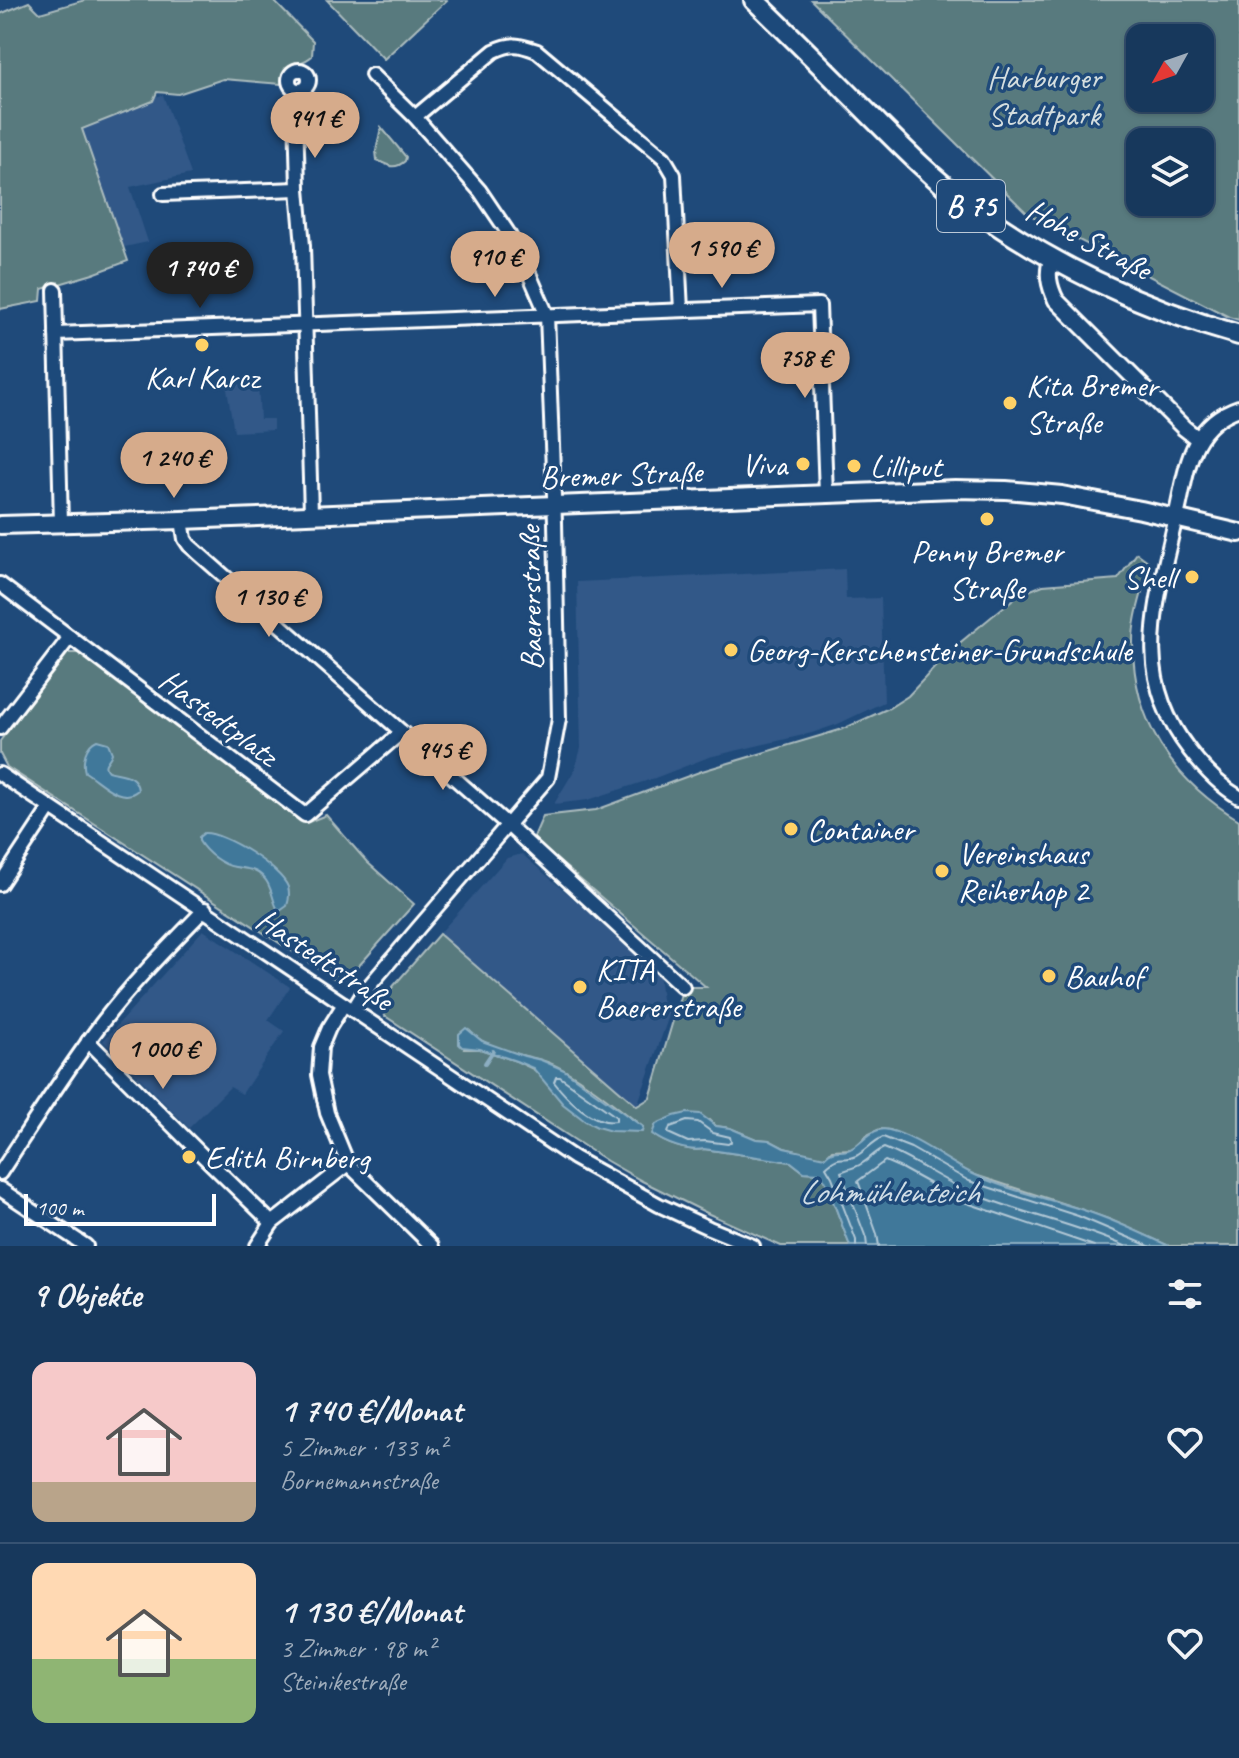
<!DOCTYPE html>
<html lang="de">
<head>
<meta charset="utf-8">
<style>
	:root { --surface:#17385c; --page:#203f62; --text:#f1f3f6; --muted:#9eacbb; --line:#365272; --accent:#d6ab8b }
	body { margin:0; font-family:Caveat,sans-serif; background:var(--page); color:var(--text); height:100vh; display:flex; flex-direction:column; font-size:30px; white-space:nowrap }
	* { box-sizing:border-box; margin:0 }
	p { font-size:26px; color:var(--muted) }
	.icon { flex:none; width:44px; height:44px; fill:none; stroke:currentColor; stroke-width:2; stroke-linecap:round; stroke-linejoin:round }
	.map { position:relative; height:1246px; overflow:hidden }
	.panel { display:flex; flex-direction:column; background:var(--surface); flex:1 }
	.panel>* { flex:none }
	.needle { width:52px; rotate:230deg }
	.tools { position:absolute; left:1126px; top:24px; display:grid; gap:16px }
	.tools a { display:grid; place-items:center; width:88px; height:88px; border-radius:16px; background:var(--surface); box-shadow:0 2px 6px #0004,0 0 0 2px var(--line); font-size:40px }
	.scale { position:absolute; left:24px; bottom:20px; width:192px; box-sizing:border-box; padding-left:8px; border:4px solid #fff; border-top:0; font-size:22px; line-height:28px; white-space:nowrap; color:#fff; -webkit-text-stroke:6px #1f4a7a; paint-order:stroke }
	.price { position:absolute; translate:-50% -68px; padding:0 18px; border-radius:28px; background:var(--accent); color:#111; font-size:26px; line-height:52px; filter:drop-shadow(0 2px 4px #0008) }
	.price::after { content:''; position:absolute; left:50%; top:48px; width:24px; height:18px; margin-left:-12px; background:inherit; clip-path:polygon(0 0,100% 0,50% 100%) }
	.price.selected { background:#222; color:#fff }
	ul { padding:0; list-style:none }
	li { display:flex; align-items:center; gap:24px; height:200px; padding:0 32px }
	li+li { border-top:2px solid var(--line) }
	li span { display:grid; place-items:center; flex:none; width:224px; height:160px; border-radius:16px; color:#555 }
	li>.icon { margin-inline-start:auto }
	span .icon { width:96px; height:96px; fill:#fffc; stroke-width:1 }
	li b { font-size:34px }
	h2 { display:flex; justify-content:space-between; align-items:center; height:96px; padding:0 32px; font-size:34px }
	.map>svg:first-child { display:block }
</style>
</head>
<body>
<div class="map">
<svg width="1239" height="1246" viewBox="0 0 1239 1246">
	<rect width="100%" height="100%" fill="#1f4a7a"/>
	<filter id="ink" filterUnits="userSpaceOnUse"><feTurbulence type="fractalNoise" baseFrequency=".0125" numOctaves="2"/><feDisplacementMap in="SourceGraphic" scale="16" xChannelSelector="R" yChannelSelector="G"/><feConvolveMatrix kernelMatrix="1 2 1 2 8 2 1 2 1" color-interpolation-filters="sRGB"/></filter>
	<g filter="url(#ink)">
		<g fill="#315888">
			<path d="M163,95L191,174L130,187L148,242L120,248L78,126L103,109Z"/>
			<path d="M258,381L260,419H273V430L234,432L226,383Z"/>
			<path d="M845,569L846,599L881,598L884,702L838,724L812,733L709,757L655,778L588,800L554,804L575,769L581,748L577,582Z"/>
			<path d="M522,854L659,973L662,1000L671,1010L637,1106L439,934L507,858Z"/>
			<path d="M203,930L290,987L268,1020L284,1031L242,1094L230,1087L189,1128L103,1041Z"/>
		</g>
		<g fill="#587a7e" stroke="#acbcbe" stroke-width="2" fill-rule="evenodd">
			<path d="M85,0H273L313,41L312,56C299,68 284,60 281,84L223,79L178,94L157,92L153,101L82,129L128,261L93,274L42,289L41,301L0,309V14L29,2L40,13Z"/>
			<path d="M327,0H447L384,59Z"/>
			<path d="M811,0H1239V320L1229,317L1028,214ZM1140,38H1200V98H1140ZM1200,142V202H1140V142Z"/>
			<path d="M381,127L406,157L405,161C395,170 388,166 377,160L376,151Z"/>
			<path d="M766,238L767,259L693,261L692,240Z"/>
			<path d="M1137,553L1149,562C1145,588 1133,614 1133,641C1132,720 1172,780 1239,820V1246H1169L1111,1220L1080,1209L972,1174L914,1141L890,1130L880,1129L869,1134L852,1149L832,1150L825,1158L784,1148L769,1140L756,1139L730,1128L716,1126L710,1120L656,1124L653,1134C665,1144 688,1152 704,1149L791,1162L804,1172L819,1173L825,1180L850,1246H781L709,1214L642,1181L607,1161L385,1016L381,1005L383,998L439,934L637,1106L650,1098L683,987H706L533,839L543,816L596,810L702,771L843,729L889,708L908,696L951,650L1018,595L1043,585L1118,579ZM470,1031C481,1045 520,1055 538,1059C570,1067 616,1106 643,1127L642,1131H611L533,1069L516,1061L480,1049H464Z"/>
			<path d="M68,653H83L306,823L326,815L367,862L414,904L348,978L338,981L7,767L0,754V741Z"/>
		</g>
		<g fill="#40789a" stroke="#8caec2" stroke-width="2">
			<path d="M97,740L108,743L112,753C110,761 101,764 108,771C122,775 136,773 138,790C121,805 101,782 85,772C82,761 85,745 97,740Z"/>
			<path d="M204,833C224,832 281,868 288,887C290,894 289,900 287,906L280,911L277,908C272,899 272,886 264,878C256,869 247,869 235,867C222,865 206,853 199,841V837Z"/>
			<path d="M466,1028L482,1041L524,1056L541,1060L564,1070L643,1127L642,1132L611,1131L597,1127L585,1121L563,1104L533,1068L516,1061L480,1049L462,1047L459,1044V1034Z"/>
			<path d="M687,1113L700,1114L716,1126L730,1128L756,1139L769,1140L784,1148L825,1157C835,1146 841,1155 852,1148C865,1141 873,1126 889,1130C917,1137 945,1160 971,1173C1004,1189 1042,1197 1077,1208C1109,1218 1139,1232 1169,1246H850L825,1180L819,1173L804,1172L791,1162L704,1149C688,1152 665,1144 652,1134L656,1124L674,1116Z"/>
		</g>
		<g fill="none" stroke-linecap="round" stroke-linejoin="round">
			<g stroke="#b3c9d7" stroke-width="2">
				<path d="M556,1077H560L611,1113L616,1117V1121C593,1125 567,1099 554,1082Z"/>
				<path d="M687,1121L698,1122L713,1133L730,1137L731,1142L728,1144L705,1141L688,1142L668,1133L670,1127Z"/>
				<path d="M856,1246V1240L832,1177L826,1167C842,1152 842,1163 856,1156C866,1151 872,1142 883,1137L911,1148L969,1181L1078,1216L1149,1246"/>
				<path d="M867,1246L866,1238L841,1172C847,1169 855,1168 861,1164C870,1159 875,1152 884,1148C913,1159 938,1178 967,1191C1018,1213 1073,1223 1125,1246"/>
				<path d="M879,1246L877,1234L858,1181L885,1161L901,1168L961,1201L1094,1246"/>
			</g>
			<path stroke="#8caec2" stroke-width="4" d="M485,1063L493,1051"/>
			<defs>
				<g id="minor">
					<circle cx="299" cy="80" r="10"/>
					<path d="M298,90L296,109L298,189L303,246L311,513"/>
					<path d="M415,117L494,51C512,43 518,44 537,51L664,158L674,175L681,310"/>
					<path d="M163,194L298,189"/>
					<path d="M55,290L61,523"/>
					<path d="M56,334L819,305L826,494"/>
					<path d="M1176,517C1157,603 1130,674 1190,751C1204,769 1220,786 1239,797"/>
					<path d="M182,520L185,539L189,545L509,826L683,987"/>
					<path d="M0,584L305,815L402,732"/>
					<path d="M0,728L70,637"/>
					<path d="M0,774L574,1158L659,1205L709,1228L753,1246"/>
					<path d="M0,884L50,808"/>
					<path d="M344,1004L329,1028L321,1047L319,1075L327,1113L348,1164L432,1246"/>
					<path d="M353,1010L364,992L420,926L548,778L559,719L555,522L547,315L528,271L507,231L480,191L415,117L372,75"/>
					<path d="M88,1041L201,1154L272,1223"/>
					<path d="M0,1173C33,1123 65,1072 101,1024C132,983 169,946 205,909"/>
					<path d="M0,1189L86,1246"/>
					<path d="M257,1246L272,1223L348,1164"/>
				</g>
				<g id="tertiary">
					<path d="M1052,257C1046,273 1049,286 1056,300L1184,428L1198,439"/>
					<path d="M1176,517C1187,472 1188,425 1239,408"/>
				</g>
				<path id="secondary" d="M0,525L182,520L955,489L1006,490L1062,495L1141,510L1239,533"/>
				<path id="primary" d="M754,0C797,41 838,83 880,125C907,152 935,180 966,203C1047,263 1142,308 1239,335"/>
			</defs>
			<use href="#minor" stroke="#fff" stroke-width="18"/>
			<use href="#tertiary" stroke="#fff" stroke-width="20"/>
			<use href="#secondary" stroke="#fff" stroke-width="22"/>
			<use href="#primary" stroke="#fff" stroke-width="24"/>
			<use href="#minor" stroke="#1f4a7a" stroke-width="12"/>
			<use href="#tertiary" stroke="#1f4a7a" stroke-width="14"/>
			<use href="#secondary" stroke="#1f4a7a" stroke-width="16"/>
			<use href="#primary" stroke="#1f4a7a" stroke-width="18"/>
		</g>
	</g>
	<g fill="#ffd166" stroke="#1f4a7a" stroke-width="3">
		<circle cx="202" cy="345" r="8"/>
		<circle cx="1010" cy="403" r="8"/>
		<circle cx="803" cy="464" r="8"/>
		<circle cx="854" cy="466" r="8"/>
		<circle cx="987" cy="519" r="8"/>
		<circle cx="1192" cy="577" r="8"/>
		<circle cx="731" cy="650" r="8"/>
		<circle cx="791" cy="829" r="8"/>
		<circle cx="942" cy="871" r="8"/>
		<circle cx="1049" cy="976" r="8"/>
		<circle cx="580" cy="987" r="8"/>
		<circle cx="189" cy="1157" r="8"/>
	</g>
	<g text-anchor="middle" stroke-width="7" stroke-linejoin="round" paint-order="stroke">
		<rect fill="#1f4a7a" stroke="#bcc9d7" stroke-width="2" x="937" y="180" width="68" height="52" rx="6"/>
		<g font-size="30" font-weight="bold" fill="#fff">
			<text x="971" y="216">B 75</text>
		</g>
		<g font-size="32" fill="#d5dedf" stroke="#1f4a7a">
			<text x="1044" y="88">Harburger<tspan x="1044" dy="37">Stadtpark</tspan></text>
		</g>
		<g font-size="32" fill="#fff" stroke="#1f4a7a">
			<text transform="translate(1089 239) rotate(28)" y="11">Hohe Straße</text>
			<text transform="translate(621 474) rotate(-2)" y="11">Bremer Straße</text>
			<text transform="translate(530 598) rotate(-91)" y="11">Baererstraße</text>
			<text transform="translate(219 717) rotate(37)" y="11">Hastedtplatz</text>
			<text transform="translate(325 959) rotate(34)" y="11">Hastedtstraße</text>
		</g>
		<g font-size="32" fill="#fff" stroke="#1f4a7a" text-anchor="start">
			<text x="202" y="388" text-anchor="middle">Karl Karcz</text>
			<text x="1026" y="396">Kita Bremer<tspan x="1026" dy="37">Straße</tspan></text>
			<text x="787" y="475" text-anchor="end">Viva</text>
			<text x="870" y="477">Lilliput</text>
			<text x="987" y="562" text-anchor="middle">Penny Bremer<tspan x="987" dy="37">Straße</tspan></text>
			<text x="1176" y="588" text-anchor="end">Shell</text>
			<text x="747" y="661">Georg-Kerschensteiner-Grundschule</text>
			<text x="807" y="840">Container</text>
			<text x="958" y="864">Vereinshaus<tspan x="958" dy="37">Reiherhop 2</tspan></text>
			<text x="596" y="980">KITA<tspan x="596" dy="37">Baererstraße</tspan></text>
			<text x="1065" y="987">Bauhof</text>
			<text x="205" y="1168">Edith Birnberg</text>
		</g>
		<g font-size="34" font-style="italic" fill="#cfdde6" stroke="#1f4a7a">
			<text x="889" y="1203">Lohmühlenteich</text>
		</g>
	</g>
</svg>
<div class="tools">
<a><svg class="needle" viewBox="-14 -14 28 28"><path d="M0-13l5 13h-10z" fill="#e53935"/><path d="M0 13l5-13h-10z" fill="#9eacbb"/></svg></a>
<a><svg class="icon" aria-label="layers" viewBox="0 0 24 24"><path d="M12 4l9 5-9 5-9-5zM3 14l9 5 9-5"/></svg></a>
</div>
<div class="scale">100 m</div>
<b class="price" style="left:315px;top:160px">941 €</b>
<b class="price" style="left:722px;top:290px">1 590 €</b>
<b class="price" style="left:495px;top:299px">910 €</b>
<b class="price selected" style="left:200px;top:310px">1 740 €</b>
<b class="price" style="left:805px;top:400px">758 €</b>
<b class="price" style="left:174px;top:500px">1 240 €</b>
<b class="price" style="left:269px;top:639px">1 130 €</b>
<b class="price" style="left:443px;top:792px">945 €</b>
<b class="price" style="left:163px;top:1091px">1 000 €</b>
</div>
<section class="panel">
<h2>9 Objekte<svg class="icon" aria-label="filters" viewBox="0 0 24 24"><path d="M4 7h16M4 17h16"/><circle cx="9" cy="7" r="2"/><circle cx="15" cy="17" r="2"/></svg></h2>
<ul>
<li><span style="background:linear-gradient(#f6c9c9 75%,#b9a48a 0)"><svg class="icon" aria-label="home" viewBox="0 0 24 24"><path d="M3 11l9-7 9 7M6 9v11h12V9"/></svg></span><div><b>1 740 €/Monat</b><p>5 Zimmer · 133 m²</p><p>Bornemannstraße</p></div><svg class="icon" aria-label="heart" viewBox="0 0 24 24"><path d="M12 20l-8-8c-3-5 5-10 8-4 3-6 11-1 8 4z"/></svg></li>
<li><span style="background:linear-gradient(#ffd9b3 60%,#8fb573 0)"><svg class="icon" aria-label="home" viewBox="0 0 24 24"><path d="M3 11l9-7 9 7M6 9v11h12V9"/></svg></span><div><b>1 130 €/Monat</b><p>3 Zimmer · 98 m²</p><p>Steinikestraße</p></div><svg class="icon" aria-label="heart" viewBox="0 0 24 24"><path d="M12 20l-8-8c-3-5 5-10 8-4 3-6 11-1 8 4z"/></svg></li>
</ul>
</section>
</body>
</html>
